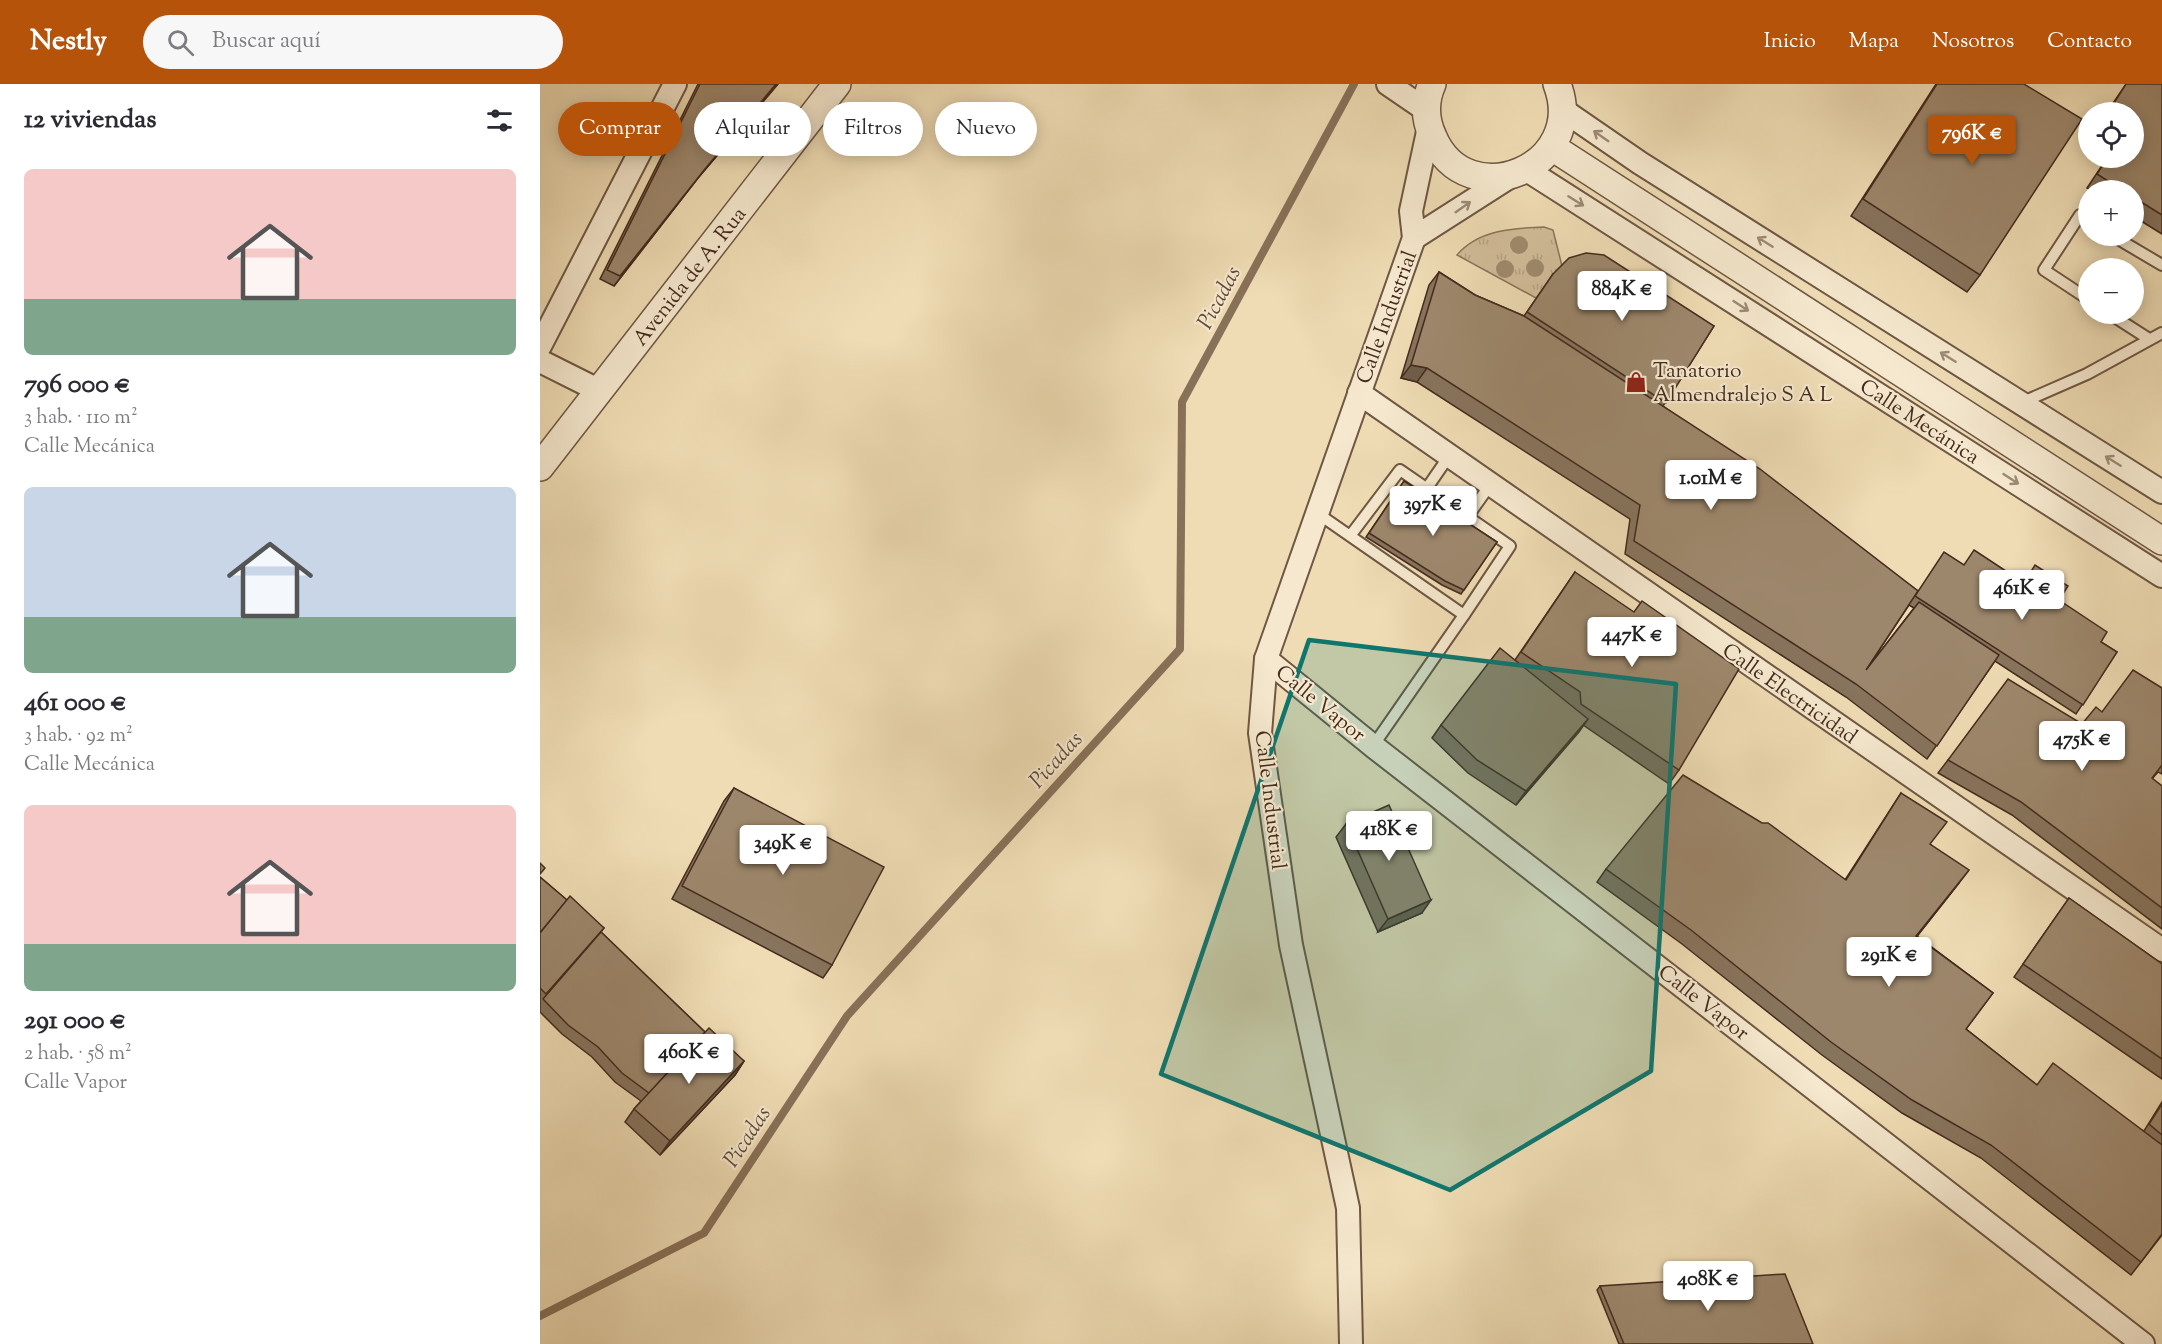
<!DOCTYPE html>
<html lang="es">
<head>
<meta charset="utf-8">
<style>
	:root { --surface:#fff; --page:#f7f7f7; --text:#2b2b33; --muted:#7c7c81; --accent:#b45309 }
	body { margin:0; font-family:"Sorts Mill Goudy",serif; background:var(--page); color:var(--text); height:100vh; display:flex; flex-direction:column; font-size:22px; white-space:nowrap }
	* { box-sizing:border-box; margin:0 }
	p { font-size:20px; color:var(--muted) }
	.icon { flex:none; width:33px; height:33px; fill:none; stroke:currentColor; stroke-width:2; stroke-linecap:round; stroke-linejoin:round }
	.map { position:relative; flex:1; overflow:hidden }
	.sheet { display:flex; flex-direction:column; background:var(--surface); width:540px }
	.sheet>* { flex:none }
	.hud { position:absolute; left:18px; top:18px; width:570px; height:54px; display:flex; gap:12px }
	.buttons { position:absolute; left:1538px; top:18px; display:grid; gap:12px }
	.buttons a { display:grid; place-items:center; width:66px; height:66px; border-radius:50%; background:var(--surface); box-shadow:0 3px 15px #0003; font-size:30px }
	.price { position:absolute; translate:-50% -51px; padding:0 14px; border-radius:6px; background:#fff; color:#222; font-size:20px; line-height:39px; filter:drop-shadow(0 2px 3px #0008) }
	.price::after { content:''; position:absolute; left:50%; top:36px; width:18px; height:14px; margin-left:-9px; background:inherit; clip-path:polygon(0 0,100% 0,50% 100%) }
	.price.on { background:var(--accent); color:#fff }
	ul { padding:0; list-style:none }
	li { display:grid; align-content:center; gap:12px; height:318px; padding:0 24px }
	li span { display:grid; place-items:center; height:186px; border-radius:9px; color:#555 }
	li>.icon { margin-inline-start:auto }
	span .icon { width:108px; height:108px; fill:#fffc; stroke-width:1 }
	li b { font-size:26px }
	h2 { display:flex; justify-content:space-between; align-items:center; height:72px; padding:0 24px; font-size:26px }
	.pill { padding:0 21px; border-radius:27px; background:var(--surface); box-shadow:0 3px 15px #0003; font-size:21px; line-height:54px }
	.pill.on { background:var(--accent); color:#fff }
	header { display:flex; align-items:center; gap:36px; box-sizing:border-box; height:84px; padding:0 30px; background:var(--accent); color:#fff }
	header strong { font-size:28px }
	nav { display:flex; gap:33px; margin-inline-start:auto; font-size:21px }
	.search { width:420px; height:54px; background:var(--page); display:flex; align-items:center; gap:15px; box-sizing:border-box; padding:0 21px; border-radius:33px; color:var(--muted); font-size:22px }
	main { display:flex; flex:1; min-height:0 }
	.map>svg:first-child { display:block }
</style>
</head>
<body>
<header>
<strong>Nestly</strong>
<div class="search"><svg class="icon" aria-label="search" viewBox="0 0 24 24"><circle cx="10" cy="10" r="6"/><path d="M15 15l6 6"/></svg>Buscar aquí</div>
<nav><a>Inicio</a><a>Mapa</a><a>Nosotros</a><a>Contacto</a></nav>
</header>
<main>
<section class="sheet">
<h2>12 viviendas<svg class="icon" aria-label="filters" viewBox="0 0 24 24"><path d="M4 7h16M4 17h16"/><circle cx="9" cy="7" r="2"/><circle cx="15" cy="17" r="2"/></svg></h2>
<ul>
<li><span style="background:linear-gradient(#f6c9c9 70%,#7fa58c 0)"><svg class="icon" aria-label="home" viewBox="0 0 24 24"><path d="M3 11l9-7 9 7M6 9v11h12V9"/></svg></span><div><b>796 000 €</b><p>3 hab. · 110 m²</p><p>Calle Mecánica</p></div></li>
<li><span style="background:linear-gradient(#c9d6e8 70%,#7fa58c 0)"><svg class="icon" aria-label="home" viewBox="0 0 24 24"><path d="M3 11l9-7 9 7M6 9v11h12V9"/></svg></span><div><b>461 000 €</b><p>3 hab. · 92 m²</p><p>Calle Mecánica</p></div></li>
<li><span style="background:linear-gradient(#f6c9c9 75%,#7fa58c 0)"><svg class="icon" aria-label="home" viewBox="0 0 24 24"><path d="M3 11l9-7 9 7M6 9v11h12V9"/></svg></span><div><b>291 000 €</b><p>2 hab. · 58 m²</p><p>Calle Vapor</p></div></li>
</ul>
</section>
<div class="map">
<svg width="1622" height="1260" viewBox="0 0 1622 1260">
	<defs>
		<pattern id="grass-tufts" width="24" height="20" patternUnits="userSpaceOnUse" patternTransform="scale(1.5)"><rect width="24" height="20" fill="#d2be9a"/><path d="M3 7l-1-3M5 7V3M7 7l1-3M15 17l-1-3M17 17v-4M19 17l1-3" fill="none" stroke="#b6a384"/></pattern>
	</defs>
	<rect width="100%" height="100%" fill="#efdcb4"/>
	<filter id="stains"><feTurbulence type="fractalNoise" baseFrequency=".00333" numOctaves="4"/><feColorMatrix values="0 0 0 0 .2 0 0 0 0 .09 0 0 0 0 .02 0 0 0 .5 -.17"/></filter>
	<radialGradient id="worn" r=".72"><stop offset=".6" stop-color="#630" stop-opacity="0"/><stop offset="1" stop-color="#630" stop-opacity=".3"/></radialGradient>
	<path fill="url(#grass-tufts)" stroke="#8b745c" stroke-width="1.5" d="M1004,143L1013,146L1024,190L996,214L917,171C938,146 973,144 1004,143Z"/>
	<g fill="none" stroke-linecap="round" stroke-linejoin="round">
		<path stroke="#887159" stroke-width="8" d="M0,1232L164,1149L307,932L640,565L642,318L814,0"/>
		<defs>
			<g id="service">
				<path d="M1548,136L1540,131L1504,186L1548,215"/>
				<path d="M1573,152L1622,181"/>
				<path d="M1570,230L1609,255"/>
				<path d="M1483,318L1547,290L1622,249"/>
				<path d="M887,404L909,372"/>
				<path d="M777,429L924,531L970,462L860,386L810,452"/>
				<path d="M928,432L950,401"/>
				<path d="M833,662L924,531"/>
			</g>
			<g id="minor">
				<path d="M848,0L886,26"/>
				<path d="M1023,26L1100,79L1622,408"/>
				<path d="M987,86L1622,492"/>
				<path d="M874,154L971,92"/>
				<path d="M0,262L135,0"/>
				<path d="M0,277L60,307"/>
				<path d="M819,309L1622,866"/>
				<path d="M726,575L833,662L1603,1260"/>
				<path d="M811,1260L808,1124L751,861L720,649L726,575L874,154L871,127L889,43"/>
			</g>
			<g id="tertiary">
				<path d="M892,0C884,18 885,36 893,53C927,133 1049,83 1017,0"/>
				<path d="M1012,63L1622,457"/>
				<path d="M0,383L297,0"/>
			</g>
		</defs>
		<use href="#service" stroke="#6f5744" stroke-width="14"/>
		<use href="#minor" stroke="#6f5744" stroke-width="26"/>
		<use href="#tertiary" stroke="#6f5744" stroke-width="30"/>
		<use href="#service" stroke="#f5e8ce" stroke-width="10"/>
		<use href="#minor" stroke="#f5e8ce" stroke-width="22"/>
		<use href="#tertiary" stroke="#f5e8ce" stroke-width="27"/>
	</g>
	<g fill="#a08b6f">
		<circle cx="979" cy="161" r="9"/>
		<circle cx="995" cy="184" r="9"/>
		<circle cx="965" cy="185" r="9"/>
	</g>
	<g fill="#87745d" stroke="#442b1e" stroke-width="1.5" fill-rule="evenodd">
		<path d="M158,0H238L158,94L74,202L60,195Z"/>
		<path d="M1396,0H1484L1440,191L1427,208L1311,132Z"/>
		<path d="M1586,0H1622V150L1593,132V106H1551L1547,104L1567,74H1593V28H1567Z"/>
		<path d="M899,188L935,211L984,232L1013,190L1174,242L1123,322L1378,507L1424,481L1484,498L1519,516L1561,558L1577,568L1536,630L1455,577L1387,675L1306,613L1085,470L1090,435L877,298L861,294L889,201ZM1369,521L1374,524L1326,586Z"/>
		<path d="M864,397L957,458L921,510L902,501L826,453Z"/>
		<path d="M1035,488L1139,686L1129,700L1043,641L976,721L928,689L892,654L901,641L975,576Z"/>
		<path d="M1622,604V690L1618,688L1612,695L1622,702V845L1472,731L1398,689L1408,676L1542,640L1562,628Z"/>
		<path d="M194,704L292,881L283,894L132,815L184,717Z"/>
		<path d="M1361,709L1391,761L1419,799L1377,852L1453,909L1426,945L1497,1001L1604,1047L1622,1018V1151L1591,1191L1441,1074L1362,1029L1282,971L1142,860L1057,798L1066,785L1305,796Z"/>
		<path d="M806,740L882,829L838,848L796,753Z"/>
		<path d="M0,793L27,816L64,844L61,848L165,948L204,977L195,991L120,1071L85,1038L94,1025L101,1017L75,998L52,973L22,950L0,928Z"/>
		<path d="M1529,814L1622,880V995L1474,893Z"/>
		<path d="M1060,1202L1273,1260H1079L1057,1206Z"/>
	</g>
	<g fill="#6e5e4c" stroke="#442b1e" stroke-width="1.5">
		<path d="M236,0H238L158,94L74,202L165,85Z"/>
		<path d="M871,281L887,284L877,298L861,294Z"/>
		<path d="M1048,635L1039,648L976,721L986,707Z"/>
		<path d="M1429,786L1419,799L1367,865L1376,852Z"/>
		<path d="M891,816L882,829L838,848L848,835Z"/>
		<path d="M204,977L195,991L120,1071L130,1057Z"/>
	</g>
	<g fill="#9d876c" stroke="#442b1e" stroke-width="1.5">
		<path d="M160,0H236L165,85L80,192L67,186Z"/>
		<path d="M1397,0H1484L1542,35L1440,191L1323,115Z"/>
		<path d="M1586,0H1622V131L1593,113V106H1582L1557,90L1567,74H1593V34L1594,32L1593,31V28H1589L1574,19Z"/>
		<path d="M1046,169L1064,171L1174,242L1126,319L987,228L1013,190L1029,174Z"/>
		<path d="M899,188L935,211L984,232L1220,385L1378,507L1326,586L1379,518L1459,571L1397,662L1316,600L1094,457L1100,421L887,284L871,281Z"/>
		<path d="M864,397L957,458L924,506L905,497L829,449Z"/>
		<path d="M1434,466L1484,499L1495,481L1528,502L1519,516L1567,548L1561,558L1577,568L1543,621L1375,512L1404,468L1424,481Z"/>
		<path d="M1035,488L1094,528L1102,517L1199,585L1139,686L1041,620L1040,608L981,568Z"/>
		<path d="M960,564L1048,635L986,707L937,676L901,641Z"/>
		<path d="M1593,586L1622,604V681L1612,694L1622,702V824L1481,718L1408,676L1468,595L1542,640L1556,623L1562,628Z"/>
		<path d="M1143,691L1222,739H1228L1306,796L1361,709L1407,738L1390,760L1429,786L1376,852L1453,909L1426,945L1497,1001L1513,979L1622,1061V1150L1601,1178L1451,1061L1372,1016L1291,958L1151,846L1066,785Z"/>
		<path d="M194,704L344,783L292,881L142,802Z"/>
		<path d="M849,721L891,816L848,835L806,740Z"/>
		<path d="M0,779L5,784L0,790Z"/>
		<path d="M0,793L27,816L0,849Z"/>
		<path d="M30,812L64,844L6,910L0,904V849Z"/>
		<path d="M1529,814L1622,880V975L1483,880Z"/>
		<path d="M61,848L165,948L109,1009L82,989L58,963L28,941L3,915Z"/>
		<path d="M169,944L204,977L130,1057L94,1025Z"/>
		<path d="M1622,1020V1051L1609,1040Z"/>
		<path d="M1245,1190L1273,1260H1084L1060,1202Z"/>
	</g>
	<defs><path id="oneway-shaft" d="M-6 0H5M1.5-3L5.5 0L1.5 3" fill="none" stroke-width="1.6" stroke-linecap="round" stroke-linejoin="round" transform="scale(1.5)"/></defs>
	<g stroke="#9c8a76">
		<use href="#oneway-shaft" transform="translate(1061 52) rotate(-145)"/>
		<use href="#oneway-shaft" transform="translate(1036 117) rotate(32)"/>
		<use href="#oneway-shaft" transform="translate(923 123) rotate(-35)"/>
		<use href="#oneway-shaft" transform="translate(1225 158) rotate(-148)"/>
		<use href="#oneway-shaft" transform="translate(1201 222) rotate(33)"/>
		<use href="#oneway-shaft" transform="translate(1408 273) rotate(-148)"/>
		<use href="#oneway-shaft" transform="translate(1573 377) rotate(-148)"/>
		<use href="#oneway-shaft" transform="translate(1471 395) rotate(33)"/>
	</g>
	<path fill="#0f766e" fill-opacity="0.2" stroke="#0f766e" stroke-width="4.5" stroke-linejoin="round" d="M769,556L1136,600L1111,987L910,1106L621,990Z"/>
	<defs>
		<symbol id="shop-bare" viewBox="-9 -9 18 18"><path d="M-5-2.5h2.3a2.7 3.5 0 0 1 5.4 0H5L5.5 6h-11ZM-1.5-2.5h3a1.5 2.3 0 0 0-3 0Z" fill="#8f2418" stroke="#f5e8ce" stroke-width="2.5" paint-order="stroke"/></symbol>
	</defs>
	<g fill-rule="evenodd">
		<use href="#shop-bare" x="1081" y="283" width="30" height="30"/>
	</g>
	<g text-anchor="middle" stroke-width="4.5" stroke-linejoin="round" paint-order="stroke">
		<g font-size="21" fill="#442b1e" stroke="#f5e8ce">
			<text transform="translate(149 192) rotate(-52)" y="7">Avenida de A. Rua</text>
			<text transform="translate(846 233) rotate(-70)" y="7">Calle Industrial</text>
			<text transform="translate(1380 337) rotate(33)" y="7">Calle Mecánica</text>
			<text transform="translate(1250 609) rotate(35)" y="7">Calle Electricidad</text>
			<text transform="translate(781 619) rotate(39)" y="7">Calle Vapor</text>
			<text transform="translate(731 716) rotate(83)" y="7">Calle Industrial</text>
			<text transform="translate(1164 918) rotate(38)" y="7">Calle Vapor</text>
		</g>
		<g font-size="21" fill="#442b1e" stroke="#f5e8ce" text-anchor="start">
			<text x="1113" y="293">Tanatorio<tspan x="1113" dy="24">Almendralejo S A L</tspan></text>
		</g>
		<g font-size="22" font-style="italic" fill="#604837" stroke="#f5e8ce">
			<text transform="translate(678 213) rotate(-62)" y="8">Picadas</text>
			<text transform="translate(515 675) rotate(-48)" y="8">Picadas</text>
			<text transform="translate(206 1052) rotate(-57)" y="8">Picadas</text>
		</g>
	</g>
	<rect width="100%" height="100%" filter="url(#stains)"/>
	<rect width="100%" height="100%" fill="url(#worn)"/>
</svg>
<div class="buttons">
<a><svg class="icon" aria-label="locate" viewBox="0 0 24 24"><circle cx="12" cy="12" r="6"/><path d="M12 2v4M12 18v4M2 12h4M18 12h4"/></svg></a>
<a>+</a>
<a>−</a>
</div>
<b class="price on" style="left:1432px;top:82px">796K €</b>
<b class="price" style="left:1082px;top:238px">884K €</b>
<b class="price" style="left:1171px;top:427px">1.01M €</b>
<b class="price" style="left:893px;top:453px">397K €</b>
<b class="price" style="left:1482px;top:537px">461K €</b>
<b class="price" style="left:1092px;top:584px">447K €</b>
<b class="price" style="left:1542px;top:688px">475K €</b>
<b class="price" style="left:849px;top:778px">418K €</b>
<b class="price" style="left:243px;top:792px">349K €</b>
<b class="price" style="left:1349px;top:904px">291K €</b>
<b class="price" style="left:149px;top:1001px">460K €</b>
<b class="price" style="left:1168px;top:1228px">408K €</b>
<div class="hud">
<a class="pill on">Comprar</a>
<a class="pill">Alquilar</a>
<a class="pill">Filtros</a>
<a class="pill">Nuevo</a>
</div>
</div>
</main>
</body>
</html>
